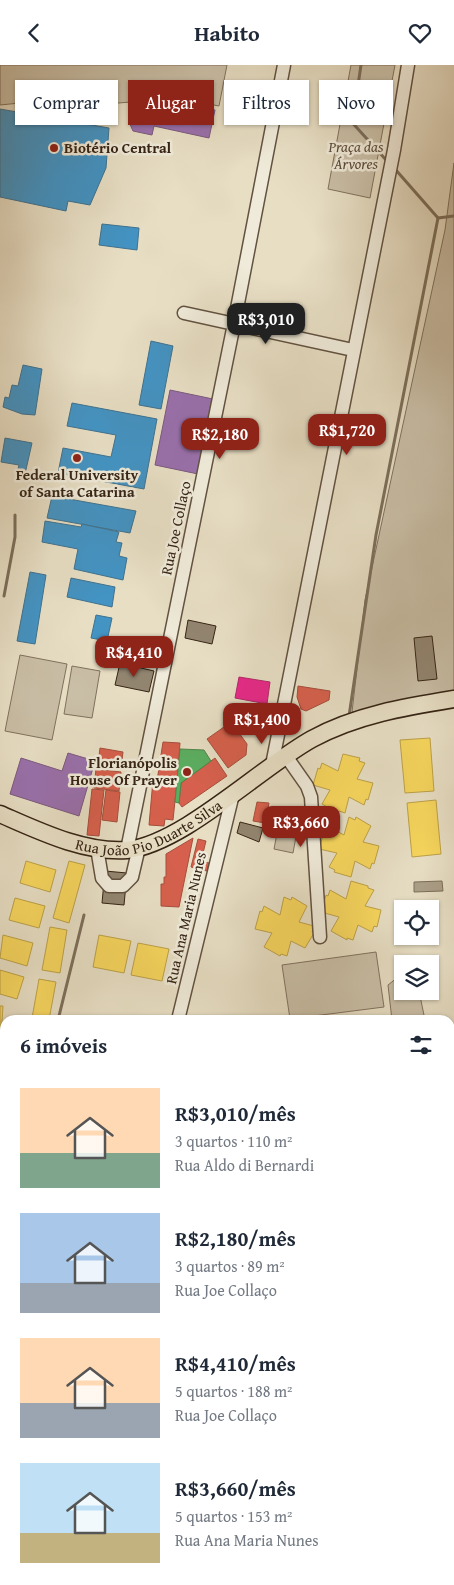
<!DOCTYPE html>
<html lang="pt">
<head>
<meta charset="utf-8">
<style>
	:root { --surface:#fff; --page:#f6f6f7; --text:#1f2937; --muted:#747a83; --accent:#8f2418 }
	body { margin:0; font-family:"Gentium Book Plus",serif; background:var(--page); color:var(--text); height:100vh; display:flex; flex-direction:column; font-size:19px; white-space:nowrap }
	* { box-sizing:border-box; margin:0 }
	p { font-size:16px; color:var(--muted) }
	.icon { flex:none; width:28px; height:28px; fill:none; stroke:currentColor; stroke-width:2; stroke-linecap:round; stroke-linejoin:round }
	.map { position:relative; flex:1; overflow:hidden }
	.sheet { position:absolute; left:0px; top:950px; width:455px; height:570px; display:flex; flex-direction:column; background:var(--surface); border-radius:15px 15px 0 0; box-shadow:0 1px 4px #0004 }
	.sheet>* { flex:none }
	.hud { position:absolute; left:15px; top:15px; width:425px; height:45px; display:flex; gap:10px }
	.buttons { position:absolute; left:394px; top:835px; display:grid; gap:10px }
	.buttons a { display:grid; place-items:center; width:45px; height:45px; border-radius:0px; background:var(--surface); box-shadow:0 1px 4px #0004; font-size:25px }
	.price { position:absolute; translate:-50% -42px; padding:0 11px; border-radius:10px; background:var(--accent); color:#fff; font-size:16px; line-height:32px; filter:drop-shadow(0 1px 2px #0008) }
	.price::after { content:''; position:absolute; left:50%; top:30px; width:15px; height:11px; margin-left:-8px; background:inherit; clip-path:polygon(0 0,100% 0,50% 100%) }
	.price.on { background:#222; color:#fff }
	ul { padding:0; list-style:none }
	li { display:flex; align-items:center; gap:15px; height:125px; padding:0 20px }
	li span { display:grid; place-items:center; flex:none; width:140px; height:100px; border-radius:0px; color:#555 }
	li>.icon { margin-inline-start:auto }
	span .icon { width:60px; height:60px; fill:#fffc; stroke-width:1 }
	li b { font-size:21px }
	h2 { display:flex; justify-content:space-between; align-items:center; height:60px; padding:0 20px; font-size:21px }
	.pill { padding:0 18px; border-radius:0px; background:var(--surface); box-shadow:0 1px 4px #0004; font-size:18px; line-height:45px }
	.pill.on { background:var(--accent); color:#fff }
	header { display:flex; justify-content:space-between; align-items:center; height:65px; padding:0 20px; background:var(--surface); font-size:22px; font-weight:600 }
	.map>svg:first-child { display:block }
</style>
</head>
<body>
<header><svg class="icon" aria-label="back" viewBox="0 0 24 24"><path d="M15 5l-7 7 7 7"/></svg>Habito<svg class="icon" aria-label="heart" viewBox="0 0 24 24"><path d="M12 20l-8-8c-3-5 5-10 8-4 3-6 11-1 8 4z"/></svg></header>
<div class="map">
<svg width="454" height="1520" viewBox="0 0 454 1520">
	<rect width="100%" height="100%" fill="#e7dec4"/>
	<filter id="stains"><feTurbulence type="fractalNoise" baseFrequency=".004" numOctaves="4"/><feColorMatrix values="0 0 0 0 .2 0 0 0 0 .09 0 0 0 0 .02 0 0 0 .5 -.17"/></filter>
	<radialGradient id="worn" r=".72"><stop offset=".6" stop-color="#630" stop-opacity="0"/><stop offset="1" stop-color="#630" stop-opacity=".3"/></radialGradient>
	<g fill="#c9bea6" stroke="#80715e">
		<path d="M0,0H227L219,41L151,28L131,37L93,40L50,35L0,40Z"/>
		<path d="M351,0H395L370,133L328,124Z"/>
		<path d="M454,98V629L352,647L365,535L445,165Z"/>
		<path d="M20,590L67,599L52,675L5,666Z"/>
		<path d="M72,601L100,606L92,653L64,649Z"/>
		<path d="M281,747L300,750L293,788L274,784Z"/>
		<path d="M376,887L384,942L290,954L282,900Z"/>
		<path d="M402,909V926H419L425,955H392L388,920Z"/>
		<path d="M5,1026V1515H99L98,1520H0V1041Z"/>
		<path d="M450,1069L454,1071V1520H172L175,1515H450Z"/>
		<path d="M121,1515H149L147,1520H130Z"/>
	</g>
	<path fill="#ab9f88" stroke="#7c6e5a" d="M442,816L443,826L414,827V817Z"/>
	<g fill="#f6d55c" stroke="#bca047">
		<path d="M430,673L434,726L405,728L400,675Z"/>
		<path d="M343,689L360,693L359,696L365,698L357,714L373,718L368,735L366,734L364,740L349,732L345,748L339,746L338,748L322,739L330,725L313,720L318,703L320,704L322,698L338,706Z"/>
		<path d="M436,735L441,789L412,792L407,738Z"/>
		<path d="M349,752L355,755L356,752L371,761L363,777L379,781L374,799L372,798L370,804L355,796L351,812L334,807L335,805L329,802L337,788L319,784L324,767H326L328,761L344,770Z"/>
		<path d="M26,796L56,805L50,827L20,818Z"/>
		<path d="M69,796L85,800L69,858L53,853Z"/>
		<path d="M351,816L368,821V823L374,825L365,841L381,845L377,862L374,861L372,867L358,860L353,875L347,873V875L331,866L339,852L321,847L326,830L328,831L330,825L346,834Z"/>
		<path d="M284,832L291,835L292,832L307,841L299,857L314,861L312,867L314,868L305,883L291,876L287,891L281,889L280,891L264,882L272,868L255,864L260,846L262,847L264,841L280,850Z"/>
		<path d="M15,833L45,841L39,863L9,855Z"/>
		<path d="M50,862L67,865L60,908L42,905Z"/>
		<path d="M3,870L33,878L27,901L0,893Z"/>
		<path d="M99,870L131,876L124,908L93,902Z"/>
		<path d="M138,878L169,884L162,916L131,910Z"/>
		<path d="M0,905L24,912L17,934L0,929Z"/>
		<path d="M39,914L56,917L49,955L32,953Z"/>
		<path d="M0,941H3L1,972L0,971Z"/>
	</g>
	<g fill="#d6604d" stroke="#a64e3c">
		<path d="M298,621L330,626L329,635L306,646L301,644L297,632Z"/>
		<path d="M246,639L261,641L258,660L244,657Z"/>
		<path d="M231,657L247,679L246,690L228,703L207,674Z"/>
		<path d="M163,677L180,678L177,717L157,716Z"/>
		<path d="M100,683L123,687L121,703L98,699Z"/>
		<path d="M215,693L227,711L182,742L179,738L181,718Z"/>
		<path d="M96,704L121,707L119,726L94,723Z"/>
		<path d="M153,715L177,717L173,755L165,754L164,761L149,760Z"/>
		<path d="M92,724L104,725L99,771L87,770Z"/>
		<path d="M106,725L120,727L117,757L102,755Z"/>
		<path d="M257,737L269,738L265,758L253,756Z"/>
		<path d="M193,773L179,842L161,841V819H164V812H166V789Z"/>
		<path d="M198,774L206,776L201,796L209,798L207,806L191,802Z"/>
	</g>
	<g fill="#9970ab" stroke="#7b597e">
		<path d="M146,31L215,45L209,73L154,61L152,70L133,66L129,57L130,46L143,48Z"/>
		<path d="M170,325L213,334L198,409L155,400Z"/>
		<path d="M68,688L95,696L79,751L10,729L21,693L62,706Z"/>
	</g>
	<g fill="#4393c3" stroke="#3f728f">
		<path d="M0,44L109,63L106,103L90,140L68,136L66,146L0,132Z"/>
		<path d="M102,159L139,163L137,185L99,180Z"/>
		<path d="M151,276L173,281L161,344L139,340Z"/>
		<path d="M23,300L42,304L35,350L22,349L3,342L5,332L9,333L12,320L18,321Z"/>
		<path d="M72,338L157,354L144,424L58,408L63,383L111,392L116,370L67,361Z"/>
		<path d="M5,373L32,378L25,409L17,408L19,400L1,397Z"/>
		<path d="M52,431L136,446L130,468L47,453Z"/>
		<path d="M45,456L81,462L82,459L119,467L116,477L122,478L119,491L127,493L123,515L74,504L78,484L42,477Z"/>
		<path d="M30,507L46,510L35,579L17,576Z"/>
		<path d="M71,513L115,522L112,542L67,532Z"/>
		<path d="M96,550L112,553L107,576L91,573Z"/>
	</g>
	<path fill="#e7298a" stroke="#b22867" d="M239,612L270,617L267,639L235,633Z"/>
	<path fill="#5aae61" stroke="#4f854a" d="M180,684L204,685L211,696L181,718L179,738L175,737Z"/>
	<g fill="none" stroke-linecap="round" stroke-linejoin="round">
		<g stroke="#7c6e5a" stroke-width="3">
			<path d="M361,0L356,34L348,53L387,96"/>
			<path d="M395,104L438,153L454,151"/>
			<path d="M4,531L15,472V450"/>
			<path d="M349,651L376,470L438,153"/>
			<path d="M58,955L84,850"/>
			<path d="M33,1520V1515"/>
		</g>
	</g>
	<g fill="#928570" stroke="#362415">
		<path d="M188,555L216,561L212,579L185,573Z"/>
		<path d="M432,571L437,614L418,616L414,573Z"/>
		<path d="M120,598L154,606L149,627L115,620Z"/>
		<path d="M240,757L263,763L259,777L237,768Z"/>
		<path d="M105,806L127,808L124,840L102,838Z"/>
	</g>
	<g fill="none" stroke-linecap="round" stroke-linejoin="round">
		<defs>
			<g id="minor">
				<path d="M184,248L353,285"/>
				<path d="M286,691L307,721L311,732L320,872"/>
				<path d="M272,700L394,85L408,0"/>
				<path d="M97,783L102,813L109,821H123L132,812L139,782"/>
				<path d="M127,785L234,259L284,0"/>
				<path d="M178,955L233,729"/>
				<path d="M153,1520L155,1515"/>
			</g>
			<g id="major">
				<path id="s1" d="M0,749C39,766 84,788 127,785C183,779 261,702 312,674C356,650 405,642 454,634"/>
			</g>
		</defs>
		<use href="#minor" stroke="#625241" stroke-width="15"/>
		<use href="#major" stroke="#362415" stroke-width="19"/>
		<use href="#minor" stroke="#efead9" stroke-width="12"/>
		<use href="#major" stroke="#e7dec4" stroke-width="16"/>
	</g>
	<g fill="#8f2418" stroke="#efead9" stroke-width="2">
		<circle cx="54" cy="83" r="5"/>
		<circle cx="77" cy="393" r="5"/>
		<circle cx="187" cy="707" r="5"/>
	</g>
	<g text-anchor="middle" stroke-width="5" stroke-linejoin="round" paint-order="stroke">
		<g font-size="15" font-style="italic" fill="#5b4a39" stroke="#efead9">
			<text x="356" y="87">Praça das<tspan x="356" dy="17">Árvores</tspan></text>
		</g>
		<g font-size="15" font-weight="bold" fill="#362415" stroke="#efead9" text-anchor="start">
			<text x="64" y="88">Biotério Central</text>
			<text x="77" y="415" text-anchor="middle">Federal University<tspan x="77" dy="17">of Santa Catarina</tspan></text>
			<text x="177" y="703" text-anchor="end">Florianópolis<tspan x="177" dy="17">House Of Prayer</tspan></text>
		</g>
		<g font-size="15" fill="#362415" stroke="#efead9">
			<text transform="translate(176 463) rotate(-78)" y="5">Rua Joe Collaço</text>
			<text dy="5" stroke="none"><textPath href="#s1" startOffset="160">Rua João Pio Duarte Silva</textPath></text>
			<text transform="translate(186 853) rotate(-77)" y="5">Rua Ana Maria Nunes</text>
		</g>
	</g>
	<rect width="100%" height="100%" filter="url(#stains)"/>
	<rect width="100%" height="100%" fill="url(#worn)"/>
</svg>
<div class="buttons">
<a><svg class="icon" aria-label="locate" viewBox="0 0 24 24"><circle cx="12" cy="12" r="6"/><path d="M12 2v4M12 18v4M2 12h4M18 12h4"/></svg></a>
<a><svg class="icon" aria-label="layers" viewBox="0 0 24 24"><path d="M12 4l9 5-9 5-9-5zM3 14l9 5 9-5"/></svg></a>
</div>
<b class="price on" style="left:266px;top:280px">R$3,010</b>
<b class="price" style="left:347px;top:391px">R$1,720</b>
<b class="price" style="left:220px;top:395px">R$2,180</b>
<b class="price" style="left:134px;top:613px">R$4,410</b>
<b class="price" style="left:262px;top:680px">R$1,400</b>
<b class="price" style="left:301px;top:783px">R$3,660</b>
<div class="hud">
<a class="pill">Comprar</a>
<a class="pill on">Alugar</a>
<a class="pill">Filtros</a>
<a class="pill">Novo</a>
</div>
<section class="sheet">
<h2>6 imóveis<svg class="icon" aria-label="filters" viewBox="0 0 24 24"><path d="M4 7h16M4 17h16"/><circle cx="9" cy="7" r="2"/><circle cx="15" cy="17" r="2"/></svg></h2>
<ul>
<li><span style="background:linear-gradient(#ffd9b3 65%,#7fa58c 0)"><svg class="icon" aria-label="home" viewBox="0 0 24 24"><path d="M3 11l9-7 9 7M6 9v11h12V9"/></svg></span><div><b>R$3,010/mês</b><p>3 quartos · 110 m²</p><p>Rua Aldo di Bernardi</p></div></li>
<li><span style="background:linear-gradient(#a9c7e8 70%,#9aa5b1 0)"><svg class="icon" aria-label="home" viewBox="0 0 24 24"><path d="M3 11l9-7 9 7M6 9v11h12V9"/></svg></span><div><b>R$2,180/mês</b><p>3 quartos · 89 m²</p><p>Rua Joe Collaço</p></div></li>
<li><span style="background:linear-gradient(#ffd9b3 65%,#9aa5b1 0)"><svg class="icon" aria-label="home" viewBox="0 0 24 24"><path d="M3 11l9-7 9 7M6 9v11h12V9"/></svg></span><div><b>R$4,410/mês</b><p>5 quartos · 188 m²</p><p>Rua Joe Collaço</p></div></li>
<li><span style="background:linear-gradient(#bfe0f5 70%,#c2b280 0)"><svg class="icon" aria-label="home" viewBox="0 0 24 24"><path d="M3 11l9-7 9 7M6 9v11h12V9"/></svg></span><div><b>R$3,660/mês</b><p>5 quartos · 153 m²</p><p>Rua Ana Maria Nunes</p></div></li>
</ul>
</section>
</div>
</body>
</html>
